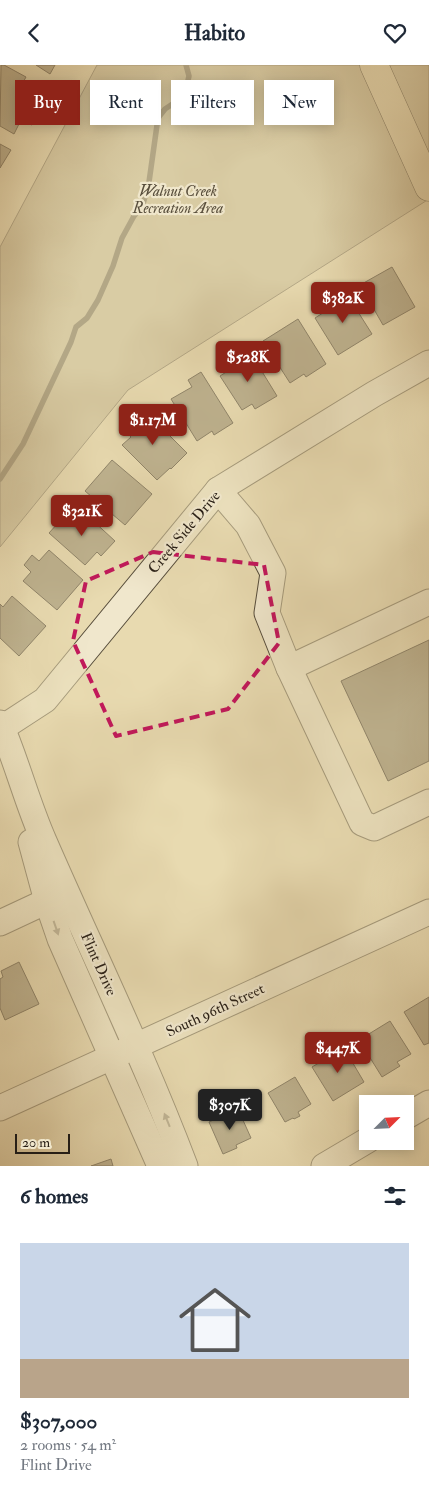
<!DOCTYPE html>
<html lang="en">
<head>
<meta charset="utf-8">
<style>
	:root { --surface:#fff; --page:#f6f6f7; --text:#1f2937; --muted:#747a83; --line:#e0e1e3; --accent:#8f2418 }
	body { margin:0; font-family:"IM FELL Double Pica",serif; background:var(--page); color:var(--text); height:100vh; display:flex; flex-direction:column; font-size:19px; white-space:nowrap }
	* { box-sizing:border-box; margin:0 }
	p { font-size:16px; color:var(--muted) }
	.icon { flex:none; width:28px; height:28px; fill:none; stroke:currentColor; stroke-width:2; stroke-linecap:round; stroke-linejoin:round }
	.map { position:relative; height:1101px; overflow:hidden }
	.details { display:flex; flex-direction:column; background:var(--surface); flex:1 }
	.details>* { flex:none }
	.banner { position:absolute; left:15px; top:15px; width:400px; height:45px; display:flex; gap:10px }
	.needle { width:32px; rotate:66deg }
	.controls { position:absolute; left:359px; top:1030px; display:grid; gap:10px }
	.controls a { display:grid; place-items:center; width:55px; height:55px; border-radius:0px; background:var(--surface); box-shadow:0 2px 12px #0003; font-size:25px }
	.scale { position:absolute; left:15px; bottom:12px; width:55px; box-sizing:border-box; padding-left:5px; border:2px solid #281f16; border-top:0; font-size:14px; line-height:18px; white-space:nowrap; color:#281f16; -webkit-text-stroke:4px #f0e7cc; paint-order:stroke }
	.price { position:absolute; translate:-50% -42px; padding:0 11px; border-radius:5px; background:var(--accent); color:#fff; font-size:16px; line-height:32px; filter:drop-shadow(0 1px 2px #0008) }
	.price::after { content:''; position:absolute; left:50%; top:30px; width:15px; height:11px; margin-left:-8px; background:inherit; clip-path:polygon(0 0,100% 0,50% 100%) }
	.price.active { background:#222; color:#fff }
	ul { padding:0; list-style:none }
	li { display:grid; align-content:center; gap:10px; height:265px; padding:0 20px }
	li+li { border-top:1px solid var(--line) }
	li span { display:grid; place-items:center; height:155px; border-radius:0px; color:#555 }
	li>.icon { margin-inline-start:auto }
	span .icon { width:90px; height:90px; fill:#fffc; stroke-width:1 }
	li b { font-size:21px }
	h2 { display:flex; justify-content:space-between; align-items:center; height:60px; padding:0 20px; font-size:21px }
	.pill { padding:0 18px; border-radius:0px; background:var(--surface); box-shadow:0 2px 12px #0003; font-size:18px; line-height:45px }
	.pill.active { background:var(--accent); color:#fff }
	header { display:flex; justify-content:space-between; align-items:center; height:65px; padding:0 20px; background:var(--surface); font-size:22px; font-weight:700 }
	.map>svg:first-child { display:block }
</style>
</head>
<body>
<header><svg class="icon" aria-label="back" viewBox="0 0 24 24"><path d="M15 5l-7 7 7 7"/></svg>Habito<svg class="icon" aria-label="heart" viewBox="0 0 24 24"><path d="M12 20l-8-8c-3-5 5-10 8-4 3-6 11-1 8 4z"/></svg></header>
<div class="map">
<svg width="429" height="1101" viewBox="0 0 429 1101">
	<rect width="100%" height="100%" fill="#e8dab0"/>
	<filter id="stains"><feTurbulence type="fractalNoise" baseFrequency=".004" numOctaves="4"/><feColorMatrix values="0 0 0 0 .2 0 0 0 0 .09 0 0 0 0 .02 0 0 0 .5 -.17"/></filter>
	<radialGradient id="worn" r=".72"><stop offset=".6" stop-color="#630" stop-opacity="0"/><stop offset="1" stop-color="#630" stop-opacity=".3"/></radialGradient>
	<path fill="#c7ba96" stroke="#786c56" d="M97,0H429V134L128,325L0,482V182Z"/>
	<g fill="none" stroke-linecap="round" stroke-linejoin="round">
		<path stroke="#746953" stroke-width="5.5" d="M0,414L23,379L71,277L76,262L87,253L98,235L113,201L122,173L134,151L143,139L149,117L158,53L165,44L177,36L185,28L189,11L186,0"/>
	</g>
	<g fill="#8c8066" stroke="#281f16">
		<path d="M1,0H4L26,12L21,21L38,30L31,44L38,48L32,60L21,55L14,69L0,61Z"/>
		<path d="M36,0H55L50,9Z"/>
		<path d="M0,79L11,85L0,103Z"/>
		<path d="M392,202L415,242L383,260L360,220Z"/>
		<path d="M333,231L337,238L348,231L372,269L338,290L315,253L326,246L322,238Z"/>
		<path d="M298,254L326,299L306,312L304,309L290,318L263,276Z"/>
		<path d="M250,287L277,331L255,344L252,339L242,345L220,311L239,299L236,295Z"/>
		<path d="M201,307L233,358L214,370L212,366L197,376L171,334L192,322L188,315Z"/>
		<path d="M145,346L187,388L171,404L170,403L157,415L122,380L131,372L125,366Z"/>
		<path d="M112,395L152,429L125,460L85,426Z"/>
		<path d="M78,442L115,476L101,491L97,487L85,500L49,468L58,458L61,461Z"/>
		<path d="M49,485L83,515L57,545L23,516L31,507L24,500L32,490L39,496Z"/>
		<path d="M12,531L46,561L19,591L0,573V539L3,542Z"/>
		<path d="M429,575V696L388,716L341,616Z"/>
		<path d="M19,897L39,939L5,955L0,943V914L3,912L1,906Z"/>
		<path d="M429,932V978L424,980L404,947Z"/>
		<path d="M390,956L411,989L397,997L400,1001L382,1012L359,975Z"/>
		<path d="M344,983L364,1017L333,1036L312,1002Z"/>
		<path d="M295,1012L311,1039L298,1047L300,1051L294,1054L293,1053L285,1057L268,1028Z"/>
		<path d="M238,1044L251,1073L236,1080L237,1083L223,1089L209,1057Z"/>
		<path d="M111,1094L113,1101H91Z"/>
	</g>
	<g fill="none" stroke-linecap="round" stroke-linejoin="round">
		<defs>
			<g id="minor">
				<path d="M218,425L248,460L273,508L267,548L289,603L362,758L374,763L429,737"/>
				<path d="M289,603L429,537"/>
				<path d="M0,658C17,697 27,738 44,776C91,884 143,990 185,1101"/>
				<path d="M2,663L45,635L218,425L374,329L429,298"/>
				<path d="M31,777L47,836L60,874L160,1101"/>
				<path d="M0,858L62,829"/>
				<path d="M0,1043L429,847"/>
				<path d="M405,1052L429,1038"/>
				<path d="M324,1101L368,1075"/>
			</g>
			<path id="major" d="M374,0L429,122"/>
		</defs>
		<use href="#minor" stroke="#584e3c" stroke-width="27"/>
		<use href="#major" stroke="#281f16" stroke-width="29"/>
		<use href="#minor" stroke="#f0e7cc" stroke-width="25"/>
		<use href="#major" stroke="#e8dab0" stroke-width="28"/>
	</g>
	<defs><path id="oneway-solid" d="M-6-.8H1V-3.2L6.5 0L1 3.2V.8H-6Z" transform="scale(1.25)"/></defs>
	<g fill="#968d7a">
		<use href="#oneway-solid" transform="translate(56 863) rotate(71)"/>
		<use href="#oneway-solid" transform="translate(167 1055) rotate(-112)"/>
	</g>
	<path d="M0 0H429V1101H0ZM153,487L264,500L279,578L228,644L116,671L73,576L86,516Z" fill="#e8dab0" fill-opacity=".55" fill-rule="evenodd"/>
	<path fill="none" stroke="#c2185b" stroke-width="4" stroke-dasharray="10 6" stroke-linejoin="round" d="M153,487L264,500L279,578L228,644L116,671L73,576L86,516Z"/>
	<g text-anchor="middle" stroke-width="4.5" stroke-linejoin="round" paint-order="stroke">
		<g font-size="15" font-style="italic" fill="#584e3c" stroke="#f0e7cc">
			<text x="178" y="131">Walnut Creek<tspan x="178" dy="17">Recreation Area</tspan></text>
		</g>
		<g font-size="15" fill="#281f16" stroke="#f0e7cc">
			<text transform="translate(184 467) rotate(-50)" y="5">Creek Side Drive</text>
			<text transform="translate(99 899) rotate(66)" y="5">Flint Drive</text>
			<text transform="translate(215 945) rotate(-25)" y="5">South 96th Street</text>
		</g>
	</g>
	<rect width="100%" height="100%" filter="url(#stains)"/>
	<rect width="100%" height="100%" fill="url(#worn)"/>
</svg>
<div class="controls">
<a><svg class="needle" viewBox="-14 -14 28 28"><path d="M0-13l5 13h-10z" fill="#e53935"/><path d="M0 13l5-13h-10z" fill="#747a83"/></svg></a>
</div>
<div class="scale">20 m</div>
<b class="price" style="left:343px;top:259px">$382K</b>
<b class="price" style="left:248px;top:318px">$528K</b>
<b class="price" style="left:153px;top:381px">$1.17M</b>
<b class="price" style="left:82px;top:472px">$321K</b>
<b class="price" style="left:338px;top:1009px">$447K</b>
<b class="price active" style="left:230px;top:1066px">$307K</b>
<div class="banner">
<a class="pill active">Buy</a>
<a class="pill">Rent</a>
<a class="pill">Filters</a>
<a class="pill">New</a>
</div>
</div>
<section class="details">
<h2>6 homes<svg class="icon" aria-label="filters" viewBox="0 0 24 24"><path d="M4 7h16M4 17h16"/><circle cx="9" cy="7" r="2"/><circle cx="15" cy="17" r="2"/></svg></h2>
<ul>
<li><span style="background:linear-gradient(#c9d6e8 75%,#b9a48a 0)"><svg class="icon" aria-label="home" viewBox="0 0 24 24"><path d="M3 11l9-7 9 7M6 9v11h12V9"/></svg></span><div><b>$307,000</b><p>2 rooms · 54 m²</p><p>Flint Drive</p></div></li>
</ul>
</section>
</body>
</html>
